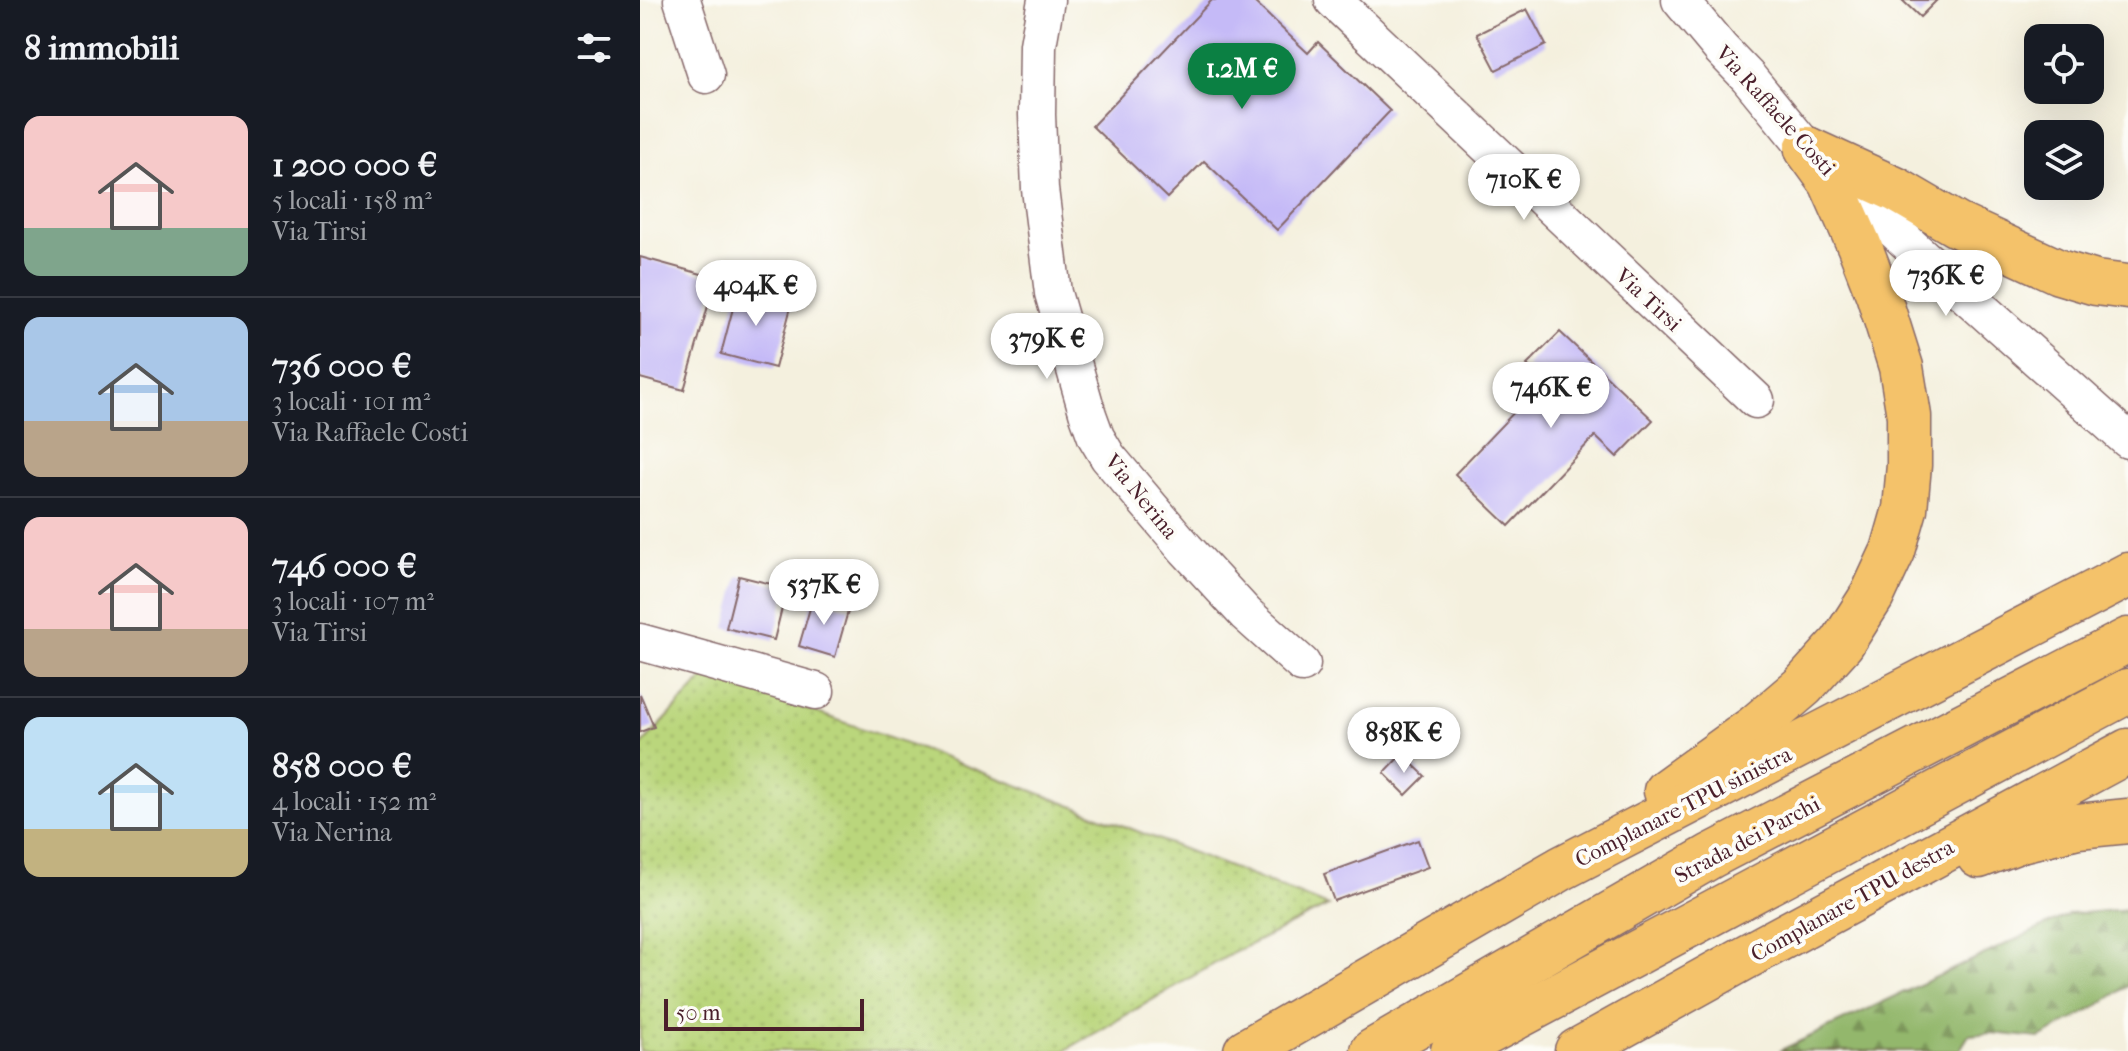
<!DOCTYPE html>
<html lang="it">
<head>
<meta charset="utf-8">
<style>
	:root { --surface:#171b24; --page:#20242c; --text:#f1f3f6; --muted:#9ea1a6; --line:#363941; --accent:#0b8043 }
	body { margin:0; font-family:"IM FELL French Canon",serif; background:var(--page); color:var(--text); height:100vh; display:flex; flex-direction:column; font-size:30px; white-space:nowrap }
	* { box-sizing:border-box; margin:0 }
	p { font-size:26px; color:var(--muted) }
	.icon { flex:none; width:44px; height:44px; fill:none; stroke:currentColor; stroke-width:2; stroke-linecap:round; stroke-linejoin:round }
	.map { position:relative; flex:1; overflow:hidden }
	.side { display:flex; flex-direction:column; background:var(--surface); width:640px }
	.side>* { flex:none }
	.tools { position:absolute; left:1384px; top:24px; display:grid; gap:16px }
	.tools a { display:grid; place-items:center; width:80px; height:80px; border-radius:16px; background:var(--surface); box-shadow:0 8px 32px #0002; font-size:40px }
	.scale { position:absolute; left:24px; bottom:20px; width:200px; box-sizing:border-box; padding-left:8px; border:4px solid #4a1f2b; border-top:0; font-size:22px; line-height:28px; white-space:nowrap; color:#4a1f2b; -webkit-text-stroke:6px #fdfcf7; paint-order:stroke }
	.price { position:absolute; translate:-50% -68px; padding:0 18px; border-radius:28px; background:#fff; color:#222; font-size:26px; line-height:52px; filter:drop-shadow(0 2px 4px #0008) }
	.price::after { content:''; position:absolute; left:50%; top:48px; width:24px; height:18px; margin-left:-12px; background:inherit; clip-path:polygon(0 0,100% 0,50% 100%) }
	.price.active { background:var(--accent); color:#fff }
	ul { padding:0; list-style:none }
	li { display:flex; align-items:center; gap:24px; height:200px; padding:0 24px }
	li+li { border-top:2px solid var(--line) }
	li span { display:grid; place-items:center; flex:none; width:224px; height:160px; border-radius:16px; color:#555 }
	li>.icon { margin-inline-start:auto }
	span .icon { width:96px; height:96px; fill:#fffc; stroke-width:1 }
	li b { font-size:34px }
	h2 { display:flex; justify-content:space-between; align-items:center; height:96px; padding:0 24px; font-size:34px }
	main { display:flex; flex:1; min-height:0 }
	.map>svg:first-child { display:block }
</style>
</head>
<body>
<main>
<section class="side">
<h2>8 immobili<svg class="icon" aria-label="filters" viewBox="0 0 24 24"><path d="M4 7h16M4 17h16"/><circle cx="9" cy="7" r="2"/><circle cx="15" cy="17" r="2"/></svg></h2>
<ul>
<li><span style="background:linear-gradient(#f6c9c9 70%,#7fa58c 0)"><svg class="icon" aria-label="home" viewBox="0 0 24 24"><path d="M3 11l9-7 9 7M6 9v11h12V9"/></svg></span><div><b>1 200 000 €</b><p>5 locali · 158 m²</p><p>Via Tirsi</p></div></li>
<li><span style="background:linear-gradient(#a9c7e8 65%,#b9a48a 0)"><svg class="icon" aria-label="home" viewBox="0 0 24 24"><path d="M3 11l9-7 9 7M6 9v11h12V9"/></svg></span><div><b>736 000 €</b><p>3 locali · 101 m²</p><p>Via Raffaele Costi</p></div></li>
<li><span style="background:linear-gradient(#f6c9c9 70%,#b9a48a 0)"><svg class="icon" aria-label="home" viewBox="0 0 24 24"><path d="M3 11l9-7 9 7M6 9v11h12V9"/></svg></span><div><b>746 000 €</b><p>3 locali · 107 m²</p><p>Via Tirsi</p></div></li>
<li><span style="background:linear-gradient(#bfe0f5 70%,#c2b280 0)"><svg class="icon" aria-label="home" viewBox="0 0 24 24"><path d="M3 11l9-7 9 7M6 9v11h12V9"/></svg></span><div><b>858 000 €</b><p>4 locali · 152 m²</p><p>Via Nerina</p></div></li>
</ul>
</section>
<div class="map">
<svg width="1488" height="1051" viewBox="0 0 1488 1051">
	<defs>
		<pattern id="grass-dots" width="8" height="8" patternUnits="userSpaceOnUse" patternTransform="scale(2)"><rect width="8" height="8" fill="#bad67c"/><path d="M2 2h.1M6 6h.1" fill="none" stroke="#a1b76b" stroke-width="1.8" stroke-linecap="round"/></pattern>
		<pattern id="forest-firs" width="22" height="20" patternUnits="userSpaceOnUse" patternTransform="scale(2)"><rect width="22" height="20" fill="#93b76c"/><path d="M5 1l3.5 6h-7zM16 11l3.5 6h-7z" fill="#7a9459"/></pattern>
	</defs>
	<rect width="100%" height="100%" fill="#fdfcf7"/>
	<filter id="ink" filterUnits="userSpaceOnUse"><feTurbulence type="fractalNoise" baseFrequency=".0125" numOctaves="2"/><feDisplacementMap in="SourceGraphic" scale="16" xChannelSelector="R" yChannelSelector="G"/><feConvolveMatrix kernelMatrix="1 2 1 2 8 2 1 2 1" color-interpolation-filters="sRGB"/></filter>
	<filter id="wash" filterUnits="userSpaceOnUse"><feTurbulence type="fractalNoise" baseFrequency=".006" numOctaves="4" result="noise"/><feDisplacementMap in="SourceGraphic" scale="32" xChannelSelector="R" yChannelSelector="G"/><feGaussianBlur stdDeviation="1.8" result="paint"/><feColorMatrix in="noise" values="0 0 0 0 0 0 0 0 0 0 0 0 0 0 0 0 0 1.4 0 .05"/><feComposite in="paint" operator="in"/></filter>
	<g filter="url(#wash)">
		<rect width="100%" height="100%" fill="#f4f0de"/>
		<path fill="url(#grass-dots)" stroke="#827a54" stroke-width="2" d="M66,676C277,743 483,825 688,906L593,953L424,1051H0V747Z"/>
		<path fill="url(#forest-firs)" stroke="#6e6b4c" stroke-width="2" d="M1488,909V986L1456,1007L1400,1038L1352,1033L1329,1035L1319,1051H1139L1430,914Z"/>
		<g id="blocks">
			<g fill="#c5baf7">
				<path d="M572,0H612L668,53L678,42L750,111L637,230L564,161L527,198L452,126Z"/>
				<path d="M1262,0H1297L1280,17Z"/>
				<path d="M887,9L906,45L856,70L837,34Z"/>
				<path d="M0,257L76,278L44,390L0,378Z"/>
				<path d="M98,289L152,303L135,368L81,354Z"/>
				<path d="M920,332L1013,420L977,457L955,436L869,526L815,474L904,381L887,365Z"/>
				<path d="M99,576L147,588L134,640L86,628Z"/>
				<path d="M173,598L209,608L195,657L159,646Z"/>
				<path d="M0,694L14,727L0,732Z"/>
				<path d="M762,754L785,776L766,795L744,773Z"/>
				<path d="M778,840L788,867L694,901L684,874Z"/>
			</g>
		</g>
	</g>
	<g filter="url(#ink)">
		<use href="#blocks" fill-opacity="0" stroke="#86686a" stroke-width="2"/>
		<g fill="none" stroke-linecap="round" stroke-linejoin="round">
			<defs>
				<g id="minor">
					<path d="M42,0L66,75"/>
					<path d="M406,0L398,45L397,115L400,189L413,293L448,415L456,437L468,457L546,549L606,614L662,664"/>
					<path d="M693,0L1116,400"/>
					<path d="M1040,0L1081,49L1108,77L1167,149L1272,247L1488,440"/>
					<path d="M0,642L176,691"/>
				</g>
				<g id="highway">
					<path d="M1167,149L1257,190L1317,225L1419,272L1456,283L1488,287"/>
					<path d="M1026,791L1115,727L1163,686L1202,643L1232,596L1253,551L1265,509L1269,465V416L1261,367L1238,294L1219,245L1191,182L1167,149"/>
					<path d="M1339,856L1381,840L1438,826L1488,821"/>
					<path d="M606,1051L922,868L1488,575"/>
					<path d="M733,1051L1071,856L1488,640"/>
					<path d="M813,1051L1488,691"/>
					<path d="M937,1051L1104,958L1488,751"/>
				</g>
			</defs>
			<use href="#minor" stroke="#86686a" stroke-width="39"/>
			<use href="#highway" stroke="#86686a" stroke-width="47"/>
			<use href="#minor" stroke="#fff" stroke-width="36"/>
			<use href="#highway" stroke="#f4c26a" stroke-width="44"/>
		</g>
	</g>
	<g text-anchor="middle" stroke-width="8" stroke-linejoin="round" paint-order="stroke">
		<g font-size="22" fill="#4a1f2b" stroke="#fdfcf7">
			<text transform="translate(1136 110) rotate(48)" y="8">Via Raffaele Costi</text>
			<text transform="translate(1009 299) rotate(43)" y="8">Via Tirsi</text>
			<text transform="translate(502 496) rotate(51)" y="8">Via Nerina</text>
			<text transform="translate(1043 806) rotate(-27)" y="8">Complanare TPU sinistra</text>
			<text transform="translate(1107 839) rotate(-28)" y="8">Strada dei Parchi</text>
			<text transform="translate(1212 900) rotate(-29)" y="8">Complanare TPU destra</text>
		</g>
	</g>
</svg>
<div class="tools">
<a><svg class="icon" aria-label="locate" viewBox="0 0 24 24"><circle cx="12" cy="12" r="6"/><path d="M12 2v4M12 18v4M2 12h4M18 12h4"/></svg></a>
<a><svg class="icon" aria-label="layers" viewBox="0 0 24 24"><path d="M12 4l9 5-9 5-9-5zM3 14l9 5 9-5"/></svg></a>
</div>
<div class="scale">50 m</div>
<b class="price active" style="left:602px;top:111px">1.2M €</b>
<b class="price" style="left:884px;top:222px">710K €</b>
<b class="price" style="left:1306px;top:318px">736K €</b>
<b class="price" style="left:116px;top:328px">404K €</b>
<b class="price" style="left:407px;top:381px">379K €</b>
<b class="price" style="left:911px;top:430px">746K €</b>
<b class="price" style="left:184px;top:627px">537K €</b>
<b class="price" style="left:764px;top:775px">858K €</b>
</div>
</main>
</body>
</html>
